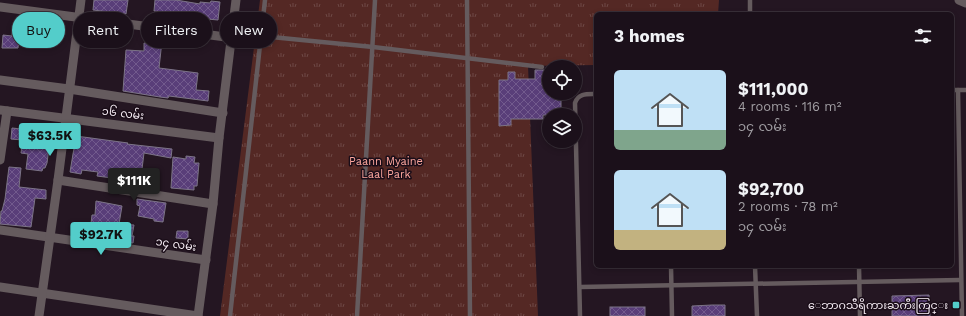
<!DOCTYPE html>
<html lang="en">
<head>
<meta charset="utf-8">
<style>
	:root { --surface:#1b101a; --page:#241923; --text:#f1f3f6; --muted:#a09da2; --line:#393039; --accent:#53cdca }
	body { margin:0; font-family:"Work Sans","Noto Sans Myanmar",sans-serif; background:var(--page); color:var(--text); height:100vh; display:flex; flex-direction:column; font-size:15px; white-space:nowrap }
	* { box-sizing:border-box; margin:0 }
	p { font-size:13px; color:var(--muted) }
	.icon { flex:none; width:22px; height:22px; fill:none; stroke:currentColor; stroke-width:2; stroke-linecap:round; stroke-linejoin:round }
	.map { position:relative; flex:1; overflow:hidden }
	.details { position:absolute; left:594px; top:12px; width:360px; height:256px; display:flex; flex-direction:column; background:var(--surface); border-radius:6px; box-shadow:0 2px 6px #0003,0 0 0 1px var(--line) }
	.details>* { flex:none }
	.guide { position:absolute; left:12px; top:12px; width:380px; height:36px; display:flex; gap:8px }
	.tools { position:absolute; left:542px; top:60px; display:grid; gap:8px }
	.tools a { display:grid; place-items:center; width:40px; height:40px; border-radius:50%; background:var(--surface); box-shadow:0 2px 6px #0003,0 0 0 1px var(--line); font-size:20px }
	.price { position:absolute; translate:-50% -34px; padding:0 9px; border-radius:4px; background:var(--accent); color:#111; font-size:13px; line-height:26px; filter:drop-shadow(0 1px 2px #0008) }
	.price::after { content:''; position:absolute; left:50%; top:24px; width:12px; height:9px; margin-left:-6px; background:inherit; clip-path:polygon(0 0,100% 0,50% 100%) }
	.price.active { background:#222; color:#fff }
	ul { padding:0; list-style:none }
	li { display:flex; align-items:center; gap:12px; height:100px; padding:0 20px }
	li span { display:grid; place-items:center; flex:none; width:112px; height:80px; border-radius:6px; color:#555 }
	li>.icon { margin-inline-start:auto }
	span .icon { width:48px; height:48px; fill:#fffc; stroke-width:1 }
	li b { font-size:17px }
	h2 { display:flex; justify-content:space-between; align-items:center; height:48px; padding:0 20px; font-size:17px }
	.tag { padding:0 14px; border-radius:18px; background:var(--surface); box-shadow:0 2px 6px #0003,0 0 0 1px var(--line); font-size:14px; line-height:36px }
	.tag.active { background:var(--accent); color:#111 }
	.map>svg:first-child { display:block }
</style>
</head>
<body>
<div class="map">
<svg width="966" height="316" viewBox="0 0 966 316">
	<defs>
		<pattern id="grass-tufts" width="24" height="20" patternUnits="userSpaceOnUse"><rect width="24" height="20" fill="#542824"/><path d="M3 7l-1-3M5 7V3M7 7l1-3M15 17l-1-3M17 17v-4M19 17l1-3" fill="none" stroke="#6d4845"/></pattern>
		<pattern id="building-cross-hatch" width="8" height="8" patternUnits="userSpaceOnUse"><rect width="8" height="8" fill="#593e79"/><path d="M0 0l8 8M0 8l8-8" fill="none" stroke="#725a8d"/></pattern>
	</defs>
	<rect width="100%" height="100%" fill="#241622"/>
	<path fill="url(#grass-tufts)" d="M260,0H719L718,14H596V65L528,66L538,316H220Z"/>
	<g fill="url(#building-cross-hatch)" stroke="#7c7487">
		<path d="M94,0H128L126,14L93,10Z"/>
		<path d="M155,0H176L200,4V2L210,3L211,1L220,2L218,20L207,19L206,22L195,21V23L187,22L188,14L173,13H170L169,19L161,18L162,12L154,11Z"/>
		<path d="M12,30L20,31L18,48H2L3,35L12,36Z"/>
		<path d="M156,40L162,41L159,68L198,73L196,90L209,91L208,101L169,96L168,98L160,97L123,91L126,50L144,51V43L155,44Z"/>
		<path d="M535,70H544V78H549V93H561V115H543V119H511V125L499,126V80H508V72H515V79H535Z"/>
		<path d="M12,128L51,132L47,163L45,168H43L42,171L26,169L28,154L21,153L23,140L11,139Z"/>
		<path d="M76,136L128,143L127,144L172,149L171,158L144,153L142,169L154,170L153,183L112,180V178L97,176L98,172L82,170L81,174L70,172Z"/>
		<path d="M186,156L195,157L194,163H199L197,186H194V190L171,188L173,157L186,159Z"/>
		<path d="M9,167L21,168L19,187L46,190V199L35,198L31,227L0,224L1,211H2L5,199Z"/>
		<path d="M137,199L166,203L163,222L154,221V219L138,216L140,206L137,205Z"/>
		<path d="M96,201L122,206L119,224L134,225L132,236H134L133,243L119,241L120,234L104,232L103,238L96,237V233L90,232L92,215H95Z"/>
		<path d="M177,231H188V239L176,238Z"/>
		<path d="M929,295L930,316H892V296Z"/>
		<path d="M712,305H725V316H692V306Z"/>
		<rect x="610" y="307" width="35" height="9"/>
	</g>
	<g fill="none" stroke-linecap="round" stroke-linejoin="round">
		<g stroke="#655b5e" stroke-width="4.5">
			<path d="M467,0L470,316"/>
			<path d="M750,0V14"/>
			<path d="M261,36L373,47L542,67"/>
			<path d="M952,90H966"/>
			<path d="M958,90L962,316"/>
			<path d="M671,266L672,316"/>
			<path d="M755,266L757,316"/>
			<path d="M859,266L860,316"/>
			<path d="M580,287L960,280"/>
			<path d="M230,316L265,0"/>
			<path d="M357,316L375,0"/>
			<path d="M580,316L575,103C578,93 587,94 596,94"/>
		</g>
		<g stroke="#655b5e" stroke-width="9">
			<path d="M959,0L966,3"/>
			<path d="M0,7L233,38"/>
			<path d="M0,80L69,89L223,113"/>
			<path d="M0,110L219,138"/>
			<path d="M0,160L7,111"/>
			<path d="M58,180L213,204"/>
			<path d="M0,230L206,260"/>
			<path d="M0,287L198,316"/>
			<path d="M39,316L58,180L81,0"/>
			<path d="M198,316L213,204L219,138L236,0"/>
		</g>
	</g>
	<rect fill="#53cdca" stroke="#1a0d18" stroke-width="1.5" x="952" y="301" width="8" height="8" rx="2"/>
	<g text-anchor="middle" stroke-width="3" stroke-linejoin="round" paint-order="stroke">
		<g font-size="11" fill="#f9f0f8" stroke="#1a0d18">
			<text transform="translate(123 113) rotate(7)" y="4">၁၆ လမ်း</text>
			<text transform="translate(176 244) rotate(8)" y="4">၁၄ လမ်း</text>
		</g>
		<g font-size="11" fill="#fca69d" stroke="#1a0d18">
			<text x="386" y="165">Paann Myaine<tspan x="386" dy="13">Laal Park</tspan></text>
		</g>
		<g font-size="11" fill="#f9f0f8" stroke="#1a0d18" text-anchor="end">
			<text x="948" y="309">ေဘာဂသီရိကားႀကီးကြင္း</text>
		</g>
	</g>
</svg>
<div class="tools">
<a><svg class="icon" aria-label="locate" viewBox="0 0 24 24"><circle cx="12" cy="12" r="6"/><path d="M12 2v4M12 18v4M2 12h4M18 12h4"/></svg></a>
<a><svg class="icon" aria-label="layers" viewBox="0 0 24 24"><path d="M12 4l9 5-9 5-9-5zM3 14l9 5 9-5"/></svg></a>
</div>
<b class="price" style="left:50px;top:157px">$63.5K</b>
<b class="price active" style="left:134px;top:202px">$111K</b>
<b class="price" style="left:101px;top:256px">$92.7K</b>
<div class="guide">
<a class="tag active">Buy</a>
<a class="tag">Rent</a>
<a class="tag">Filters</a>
<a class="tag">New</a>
</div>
<section class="details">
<h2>3 homes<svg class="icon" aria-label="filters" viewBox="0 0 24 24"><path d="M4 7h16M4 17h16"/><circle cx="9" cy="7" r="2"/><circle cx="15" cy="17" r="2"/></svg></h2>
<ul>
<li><span style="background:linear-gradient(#bfe0f5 75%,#7fa58c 0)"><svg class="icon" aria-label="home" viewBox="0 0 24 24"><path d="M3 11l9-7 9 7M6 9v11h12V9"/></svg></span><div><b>$111,000</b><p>4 rooms · 116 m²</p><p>၁၄ လမ်း</p></div></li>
<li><span style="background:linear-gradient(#bfe0f5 75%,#c2b280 0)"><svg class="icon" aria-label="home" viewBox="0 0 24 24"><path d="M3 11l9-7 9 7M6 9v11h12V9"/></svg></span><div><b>$92,700</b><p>2 rooms · 78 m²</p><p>၁၄ လမ်း</p></div></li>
</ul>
</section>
</div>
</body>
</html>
